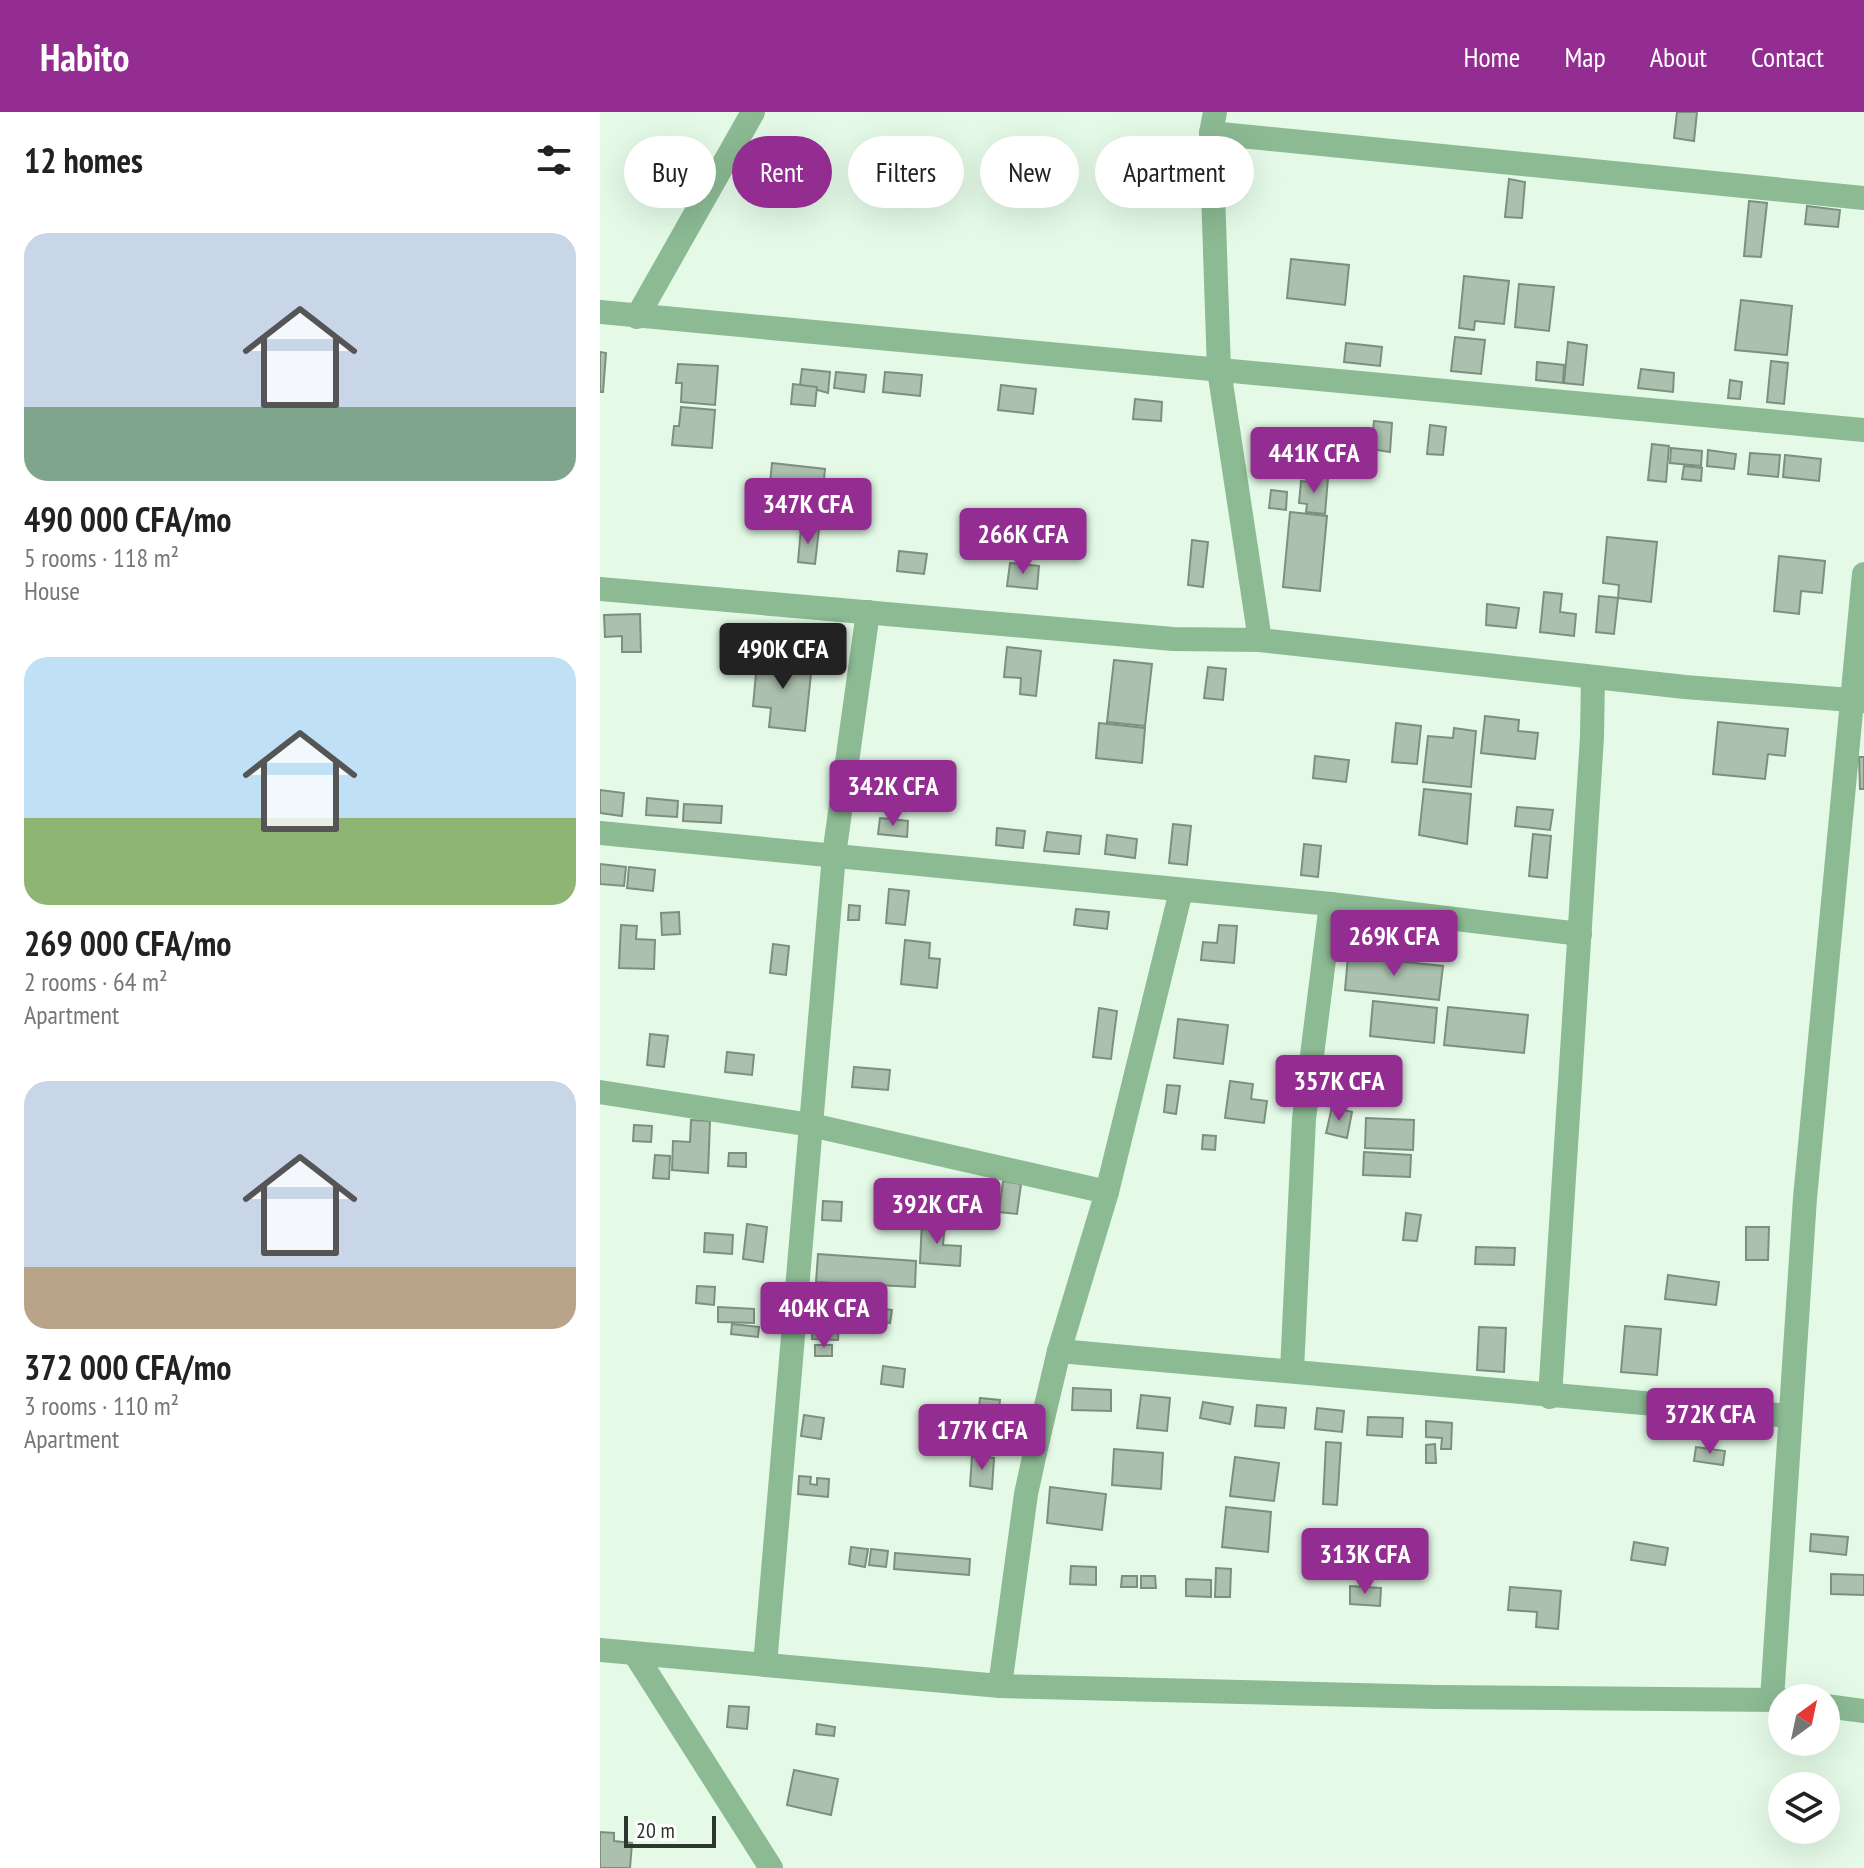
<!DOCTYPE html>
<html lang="en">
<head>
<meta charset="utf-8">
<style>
	:root { --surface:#fff; --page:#f2f2f2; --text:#222; --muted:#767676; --accent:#942d92 }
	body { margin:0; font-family:"PT Sans Narrow",sans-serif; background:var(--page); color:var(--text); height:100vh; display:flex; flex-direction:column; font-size:30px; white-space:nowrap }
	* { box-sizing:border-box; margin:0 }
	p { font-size:26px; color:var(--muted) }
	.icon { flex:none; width:44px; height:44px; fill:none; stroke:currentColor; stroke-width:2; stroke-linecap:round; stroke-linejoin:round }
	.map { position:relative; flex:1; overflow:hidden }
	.panel { display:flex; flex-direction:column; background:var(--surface); width:600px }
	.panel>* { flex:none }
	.top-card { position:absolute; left:24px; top:24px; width:760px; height:72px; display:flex; gap:16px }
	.needle { width:52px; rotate:33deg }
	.fabs { position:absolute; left:1168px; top:1572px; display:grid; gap:16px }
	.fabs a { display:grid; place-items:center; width:72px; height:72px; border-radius:50%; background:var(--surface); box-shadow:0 8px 32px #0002; font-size:40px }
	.scale { position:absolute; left:24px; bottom:20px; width:92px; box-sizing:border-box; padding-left:8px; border:4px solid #2e372f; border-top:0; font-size:22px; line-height:28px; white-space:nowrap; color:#2e372f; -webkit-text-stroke:6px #fff; paint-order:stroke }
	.price { position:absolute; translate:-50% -68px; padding:0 18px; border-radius:8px; background:var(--accent); color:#fff; font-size:26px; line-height:52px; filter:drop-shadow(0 2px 4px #0008) }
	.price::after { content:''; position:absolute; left:50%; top:48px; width:24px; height:18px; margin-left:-12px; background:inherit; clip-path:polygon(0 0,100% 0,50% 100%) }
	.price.on { background:#222; color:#fff }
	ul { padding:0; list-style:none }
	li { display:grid; align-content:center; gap:16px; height:424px; padding:0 24px }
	li span { display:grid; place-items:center; height:248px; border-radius:24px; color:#555 }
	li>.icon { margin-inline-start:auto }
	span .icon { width:144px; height:144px; fill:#fffc; stroke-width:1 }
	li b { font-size:34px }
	h2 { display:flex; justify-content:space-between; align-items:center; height:96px; padding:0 24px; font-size:34px }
	.pill { padding:0 28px; border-radius:36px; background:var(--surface); box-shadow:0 8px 32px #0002; font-size:28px; line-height:72px }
	.pill.on { background:var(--accent); color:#fff }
	header { display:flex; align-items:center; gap:48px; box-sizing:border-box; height:112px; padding:0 40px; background:var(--accent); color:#fff }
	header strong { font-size:38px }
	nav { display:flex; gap:44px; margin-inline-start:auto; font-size:28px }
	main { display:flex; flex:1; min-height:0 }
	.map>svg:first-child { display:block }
</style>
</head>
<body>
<header>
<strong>Habito</strong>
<nav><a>Home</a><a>Map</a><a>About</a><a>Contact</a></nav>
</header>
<main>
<section class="panel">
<h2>12 homes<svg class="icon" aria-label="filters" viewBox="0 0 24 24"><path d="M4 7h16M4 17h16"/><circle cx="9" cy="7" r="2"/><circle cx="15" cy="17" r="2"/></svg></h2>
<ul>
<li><span style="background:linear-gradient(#c9d6e8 70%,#7fa58c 0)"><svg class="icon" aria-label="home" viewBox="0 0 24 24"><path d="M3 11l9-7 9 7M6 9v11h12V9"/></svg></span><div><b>490 000 CFA/mo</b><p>5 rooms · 118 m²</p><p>House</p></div></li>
<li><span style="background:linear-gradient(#bfe0f5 65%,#8fb573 0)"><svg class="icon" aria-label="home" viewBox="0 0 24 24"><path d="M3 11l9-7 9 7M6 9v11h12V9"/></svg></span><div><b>269 000 CFA/mo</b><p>2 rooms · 64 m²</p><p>Apartment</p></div></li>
<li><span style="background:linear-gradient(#c9d6e8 75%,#b9a48a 0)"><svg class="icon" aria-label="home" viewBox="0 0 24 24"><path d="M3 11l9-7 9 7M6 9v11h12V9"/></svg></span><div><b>372 000 CFA/mo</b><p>3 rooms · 110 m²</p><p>Apartment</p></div></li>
</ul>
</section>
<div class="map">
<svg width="1264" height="1756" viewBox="0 0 1264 1756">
	<rect width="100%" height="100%" fill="#e4fae7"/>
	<g fill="#abc0ad" stroke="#7c907f" stroke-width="2">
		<path d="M1077,0H1097L1094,29L1074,26Z"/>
		<path d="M909,67L925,70L922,106L905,105Z"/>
		<path d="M1149,89L1167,91L1161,145L1144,144Z"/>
		<path d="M1207,94L1240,98L1238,115L1205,112Z"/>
		<path d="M691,147L749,153L745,193L687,186Z"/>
		<path d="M864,164L909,169L904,212L875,209L874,218L859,216Z"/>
		<path d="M919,172L954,175L949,219L915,215Z"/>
		<path d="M1141,188L1192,194L1187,243L1135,238Z"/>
		<path d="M855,225L885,228L881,262L851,259Z"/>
		<path d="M968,230L987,233L983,273L964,271Z"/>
		<path d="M746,231L782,235L780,254L744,250Z"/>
		<path d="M0,240L6,241L3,280H0Z"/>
		<path d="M1171,249L1188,251L1184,292L1167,290Z"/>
		<path d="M937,250L964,253L963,271L936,268Z"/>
		<path d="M78,252L118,254L115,293L81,290L82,271H76Z"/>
		<path d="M202,257L230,260L228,281L200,273Z"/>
		<path d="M1041,257L1074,261L1073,280L1038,276Z"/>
		<path d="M236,260L266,263L264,280L234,276Z"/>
		<path d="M285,260L322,263L320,284L283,280Z"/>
		<path d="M1130,268L1142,270L1140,287L1128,286Z"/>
		<path d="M193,272L217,275L215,294L191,292Z"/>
		<path d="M401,273L436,277L433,302L398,298Z"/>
		<path d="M535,287L562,290L561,309L533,307Z"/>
		<path d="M81,295L115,298L112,336L72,333L74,314H79Z"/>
		<path d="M774,309L792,311L790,340L771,337Z"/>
		<path d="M830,313L846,315L843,343L827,342Z"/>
		<path d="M714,316L732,318L729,355L710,353Z"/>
		<path d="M1052,332L1069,334L1066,370L1048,368Z"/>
		<path d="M1071,336L1102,339L1101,354L1070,351Z"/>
		<path d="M1108,338L1136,342L1134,357L1107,354Z"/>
		<path d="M1150,341L1180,343L1178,365L1148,362Z"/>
		<path d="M1185,343L1221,347L1219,369L1183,365Z"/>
		<path d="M172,351L225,357L219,417L166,412Z"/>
		<path d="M1084,354L1102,356L1101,369L1082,367Z"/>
		<path d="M710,364L728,366L725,402L706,400L707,392L699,391L701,369L709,370Z"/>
		<path d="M671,378L687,380L686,398L669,396Z"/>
		<path d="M690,400L727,404L720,479L683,475Z"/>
		<path d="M201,416L219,417L215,452L198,450Z"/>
		<path d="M1007,425L1057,430L1051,490L1018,486L1019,473L1003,471Z"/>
		<path d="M592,428L608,430L603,475L588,473Z"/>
		<path d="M299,439L327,442L324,462L297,459Z"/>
		<path d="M1179,444L1225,449L1222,481L1201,479L1199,502L1174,499Z"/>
		<path d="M410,451L439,454L437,477L407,474Z"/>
		<path d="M944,480L962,482L960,500L976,502L974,524L940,520Z"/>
		<path d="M999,484L1018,486L1014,522L996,520Z"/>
		<path d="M887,492L919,496L916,516L886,513Z"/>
		<path d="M40,502L41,540H22V524L5,525L4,503Z"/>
		<path d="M160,520L186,523L184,543L196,544L195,550L170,547V541L158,540Z"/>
		<path d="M407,535L441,539L436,584L420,582L421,566L404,565Z"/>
		<path d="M158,540L170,541V547L212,552L205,619L169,615L171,596L153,594Z"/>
		<path d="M514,548L552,552L545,614L507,610Z"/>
		<path d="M608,555L626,557L623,588L604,586Z"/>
		<path d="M885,604L919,608L918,619L938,621L935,647L881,641Z"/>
		<path d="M1118,610L1188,617L1185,644L1168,642L1165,667L1113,662Z"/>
		<path d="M499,611L545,616L542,651L496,646Z"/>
		<path d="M796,611L821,614L817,652L792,650Z"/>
		<path d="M854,616L876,619L871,675L823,670L828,624L853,626Z"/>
		<path d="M715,644L749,648L746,670L713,666Z"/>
		<path d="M1259,645H1264V677H1260Z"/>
		<path d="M824,677L871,682L867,732L819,723Z"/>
		<path d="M0,678L24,681L22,704L0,701Z"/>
		<path d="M47,686L78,689L77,705L46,703Z"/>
		<path d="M84,692L122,694L121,711L83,709Z"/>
		<path d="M917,695L953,698L950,718L915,714Z"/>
		<path d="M280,706L308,709L307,725L278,722Z"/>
		<path d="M573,712L591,714L587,753L569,751Z"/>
		<path d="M397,716L425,719L423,736L396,733Z"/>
		<path d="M447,720L481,724L479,742L444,739Z"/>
		<path d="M933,722L951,724L947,766L929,764Z"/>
		<path d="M507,723L537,727L535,746L505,742Z"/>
		<path d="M704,732L721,734L718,765L701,763Z"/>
		<path d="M0,752L26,755L24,774L0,772Z"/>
		<path d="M29,755L55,758L53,779L27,776Z"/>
		<path d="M289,777L309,779L305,813L286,811Z"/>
		<path d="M249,793L260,794L259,808H248Z"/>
		<path d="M476,797L509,800L507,817L474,813Z"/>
		<path d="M79,800L80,822L62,823L61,801Z"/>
		<path d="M21,813L37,814L36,827L55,828L54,857L19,856Z"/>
		<path d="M619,813L637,814L634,851L601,848L603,830L617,831Z"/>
		<path d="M305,828L330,831L329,846L340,847L337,876L301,872Z"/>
		<path d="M173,832L189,834L186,863L170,861Z"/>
		<path d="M748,844L843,854L839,888L745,878Z"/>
		<path d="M773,889L837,896L834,931L770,924Z"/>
		<path d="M848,895L928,903L924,941L844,933Z"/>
		<path d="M499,896L517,899L511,947L493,945Z"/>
		<path d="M578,907L628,913L623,952L574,946Z"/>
		<path d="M50,922L68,924L64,955L47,953Z"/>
		<path d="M127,940L154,943L152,963L125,960Z"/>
		<path d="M254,955L290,958L288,978L252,975Z"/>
		<path d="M630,969L653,972L651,987L667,989L664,1011L625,1006Z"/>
		<path d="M567,973L580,974L576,1002L564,1000Z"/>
		<path d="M736,975L752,976L751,991L736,990Z"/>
		<path d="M732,995L752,1000L747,1026L726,1021Z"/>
		<path d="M766,1006L814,1008L813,1038L765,1036Z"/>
		<path d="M91,1008L110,1009L108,1061L72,1058L73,1029L90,1030Z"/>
		<path d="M34,1013L52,1014L51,1030L33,1029Z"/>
		<path d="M603,1023L616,1024L615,1038L602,1037Z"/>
		<path d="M764,1040L811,1043L810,1065L763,1063Z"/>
		<path d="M129,1041H146V1055L128,1054Z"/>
		<path d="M55,1043L70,1044L69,1067L53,1066Z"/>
		<path d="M403,1069L421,1072L417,1102L399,1100Z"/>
		<path d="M223,1089L242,1090L241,1109L222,1108Z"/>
		<path d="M806,1101L821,1103L817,1129L803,1128Z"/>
		<path d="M322,1108L345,1110L343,1133L361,1134L360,1154L320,1151Z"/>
		<path d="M147,1112L167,1115L163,1150L143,1147Z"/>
		<path d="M1146,1115H1169L1168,1148H1146Z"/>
		<path d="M105,1121L133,1123L132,1142L104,1140Z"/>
		<path d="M876,1135L915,1136L914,1153L875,1152Z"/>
		<path d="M218,1142L316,1149L315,1175L216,1170Z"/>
		<path d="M1068,1163L1119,1170L1116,1193L1065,1187Z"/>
		<path d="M97,1174L115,1175L114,1193L96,1191Z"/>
		<path d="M214,1190L225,1191L223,1206L212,1204Z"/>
		<path d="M118,1195L154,1197V1211L118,1210Z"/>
		<path d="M280,1196L292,1198L290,1211L278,1209Z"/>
		<path d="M213,1210L239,1211L238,1228L212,1227Z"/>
		<path d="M132,1212L159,1215L158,1225L131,1222Z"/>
		<path d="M1025,1214L1061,1217L1057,1263L1021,1260Z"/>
		<path d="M879,1215L906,1216L904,1260L877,1258Z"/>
		<rect x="215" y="1233" width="17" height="11"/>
		<path d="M283,1254L305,1257L303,1275L281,1272Z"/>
		<path d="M473,1276L511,1278V1299L472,1298Z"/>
		<path d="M541,1283L570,1286L567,1319L537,1316Z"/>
		<path d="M380,1286L400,1288L397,1317L377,1315Z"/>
		<path d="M603,1290L633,1295L630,1312L600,1306Z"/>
		<path d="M657,1293L686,1296L684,1316L655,1314Z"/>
		<path d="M717,1296L744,1299L742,1320L715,1317Z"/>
		<path d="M204,1303L224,1306L221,1327L201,1324Z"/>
		<path d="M768,1305L803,1306L802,1325L767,1323Z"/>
		<path d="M826,1309L852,1311L851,1337H841L842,1326L826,1325Z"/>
		<path d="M726,1330L741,1331L737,1393L723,1392Z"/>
		<path d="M835,1332L836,1351H826V1333Z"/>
		<path d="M1096,1335L1125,1339L1123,1353L1094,1349Z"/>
		<path d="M514,1337L563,1341L561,1377L512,1373Z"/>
		<path d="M372,1344L394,1346L392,1377L370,1374Z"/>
		<path d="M635,1345L679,1351L674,1389L630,1384Z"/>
		<path d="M199,1364L211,1365L210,1372L217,1373V1366L229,1367L228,1385L198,1382Z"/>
		<path d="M450,1375L506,1382L502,1418L447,1411Z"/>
		<path d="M626,1395L671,1400L668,1440L622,1435Z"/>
		<path d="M1211,1422L1248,1425L1246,1443L1210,1439Z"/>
		<path d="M1034,1430L1068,1436L1065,1453L1031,1448Z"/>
		<path d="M251,1435L268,1437L265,1455L249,1452Z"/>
		<path d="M271,1437L288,1439L286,1455L269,1453Z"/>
		<path d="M295,1441L370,1447L369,1463L294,1457Z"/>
		<path d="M471,1454L496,1455V1473L470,1472Z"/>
		<path d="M616,1456L631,1457L630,1485H615Z"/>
		<path d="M1231,1462L1264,1463V1483L1231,1482Z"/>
		<path d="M522,1464H537V1475H521Z"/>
		<path d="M541,1464H555L556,1476H541Z"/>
		<path d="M586,1467L611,1468V1485L586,1484Z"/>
		<path d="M750,1474L781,1476L780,1494L750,1492Z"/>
		<path d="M910,1475L961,1479L958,1517L936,1515L937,1500L908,1498Z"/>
		<path d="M129,1594L149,1595L147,1617L127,1615Z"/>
		<path d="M217,1612L235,1615L234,1624L216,1622Z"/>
		<path d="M194,1658L238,1667L231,1703L187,1693Z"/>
		<path d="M0,1720L14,1721V1729L32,1731L30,1756H0Z"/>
	</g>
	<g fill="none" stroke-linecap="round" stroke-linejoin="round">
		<g stroke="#8cba93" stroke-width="24">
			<path d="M615,0L611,21L619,258L660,528"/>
			<path d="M611,21L1264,86"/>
			<path d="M0,200L1264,318"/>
			<path d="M37,205L153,0"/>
			<path d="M0,477L573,527L660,528L1085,575L1264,589"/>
			<path d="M0,721L731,792L980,822"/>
			<path d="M0,980L211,1013L507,1080"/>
			<path d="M459,1239L1190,1304"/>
			<path d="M692,1258L704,1007L731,792"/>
			<path d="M950,1285L992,625L993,565"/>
			<path d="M0,1538L400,1574L836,1585L1182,1588"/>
			<path d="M35,1542L171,1756"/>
			<path d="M165,1553L234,743L268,500"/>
			<path d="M400,1574L426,1382L436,1336L459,1239L507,1080L581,779"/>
			<path d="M1172,1587L1205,1086L1264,462"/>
			<path d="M1226,1594L1264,1599"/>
		</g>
	</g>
</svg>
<div class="fabs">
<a><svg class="needle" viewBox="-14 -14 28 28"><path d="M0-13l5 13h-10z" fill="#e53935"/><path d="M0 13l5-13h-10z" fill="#767676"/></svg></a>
<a><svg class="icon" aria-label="layers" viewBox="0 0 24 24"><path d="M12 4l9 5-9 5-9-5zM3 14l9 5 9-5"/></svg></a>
</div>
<div class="scale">20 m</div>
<b class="price" style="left:714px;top:383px">441K CFA</b>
<b class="price" style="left:208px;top:434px">347K CFA</b>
<b class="price" style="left:423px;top:464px">266K CFA</b>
<b class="price on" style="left:183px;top:579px">490K CFA</b>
<b class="price" style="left:293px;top:716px">342K CFA</b>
<b class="price" style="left:794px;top:866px">269K CFA</b>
<b class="price" style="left:739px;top:1011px">357K CFA</b>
<b class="price" style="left:337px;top:1134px">392K CFA</b>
<b class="price" style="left:224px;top:1238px">404K CFA</b>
<b class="price" style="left:1110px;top:1344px">372K CFA</b>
<b class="price" style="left:382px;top:1360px">177K CFA</b>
<b class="price" style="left:765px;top:1484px">313K CFA</b>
<div class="top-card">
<a class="pill">Buy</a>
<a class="pill on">Rent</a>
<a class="pill">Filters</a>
<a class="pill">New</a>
<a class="pill">Apartment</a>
</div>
</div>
</main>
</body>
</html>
